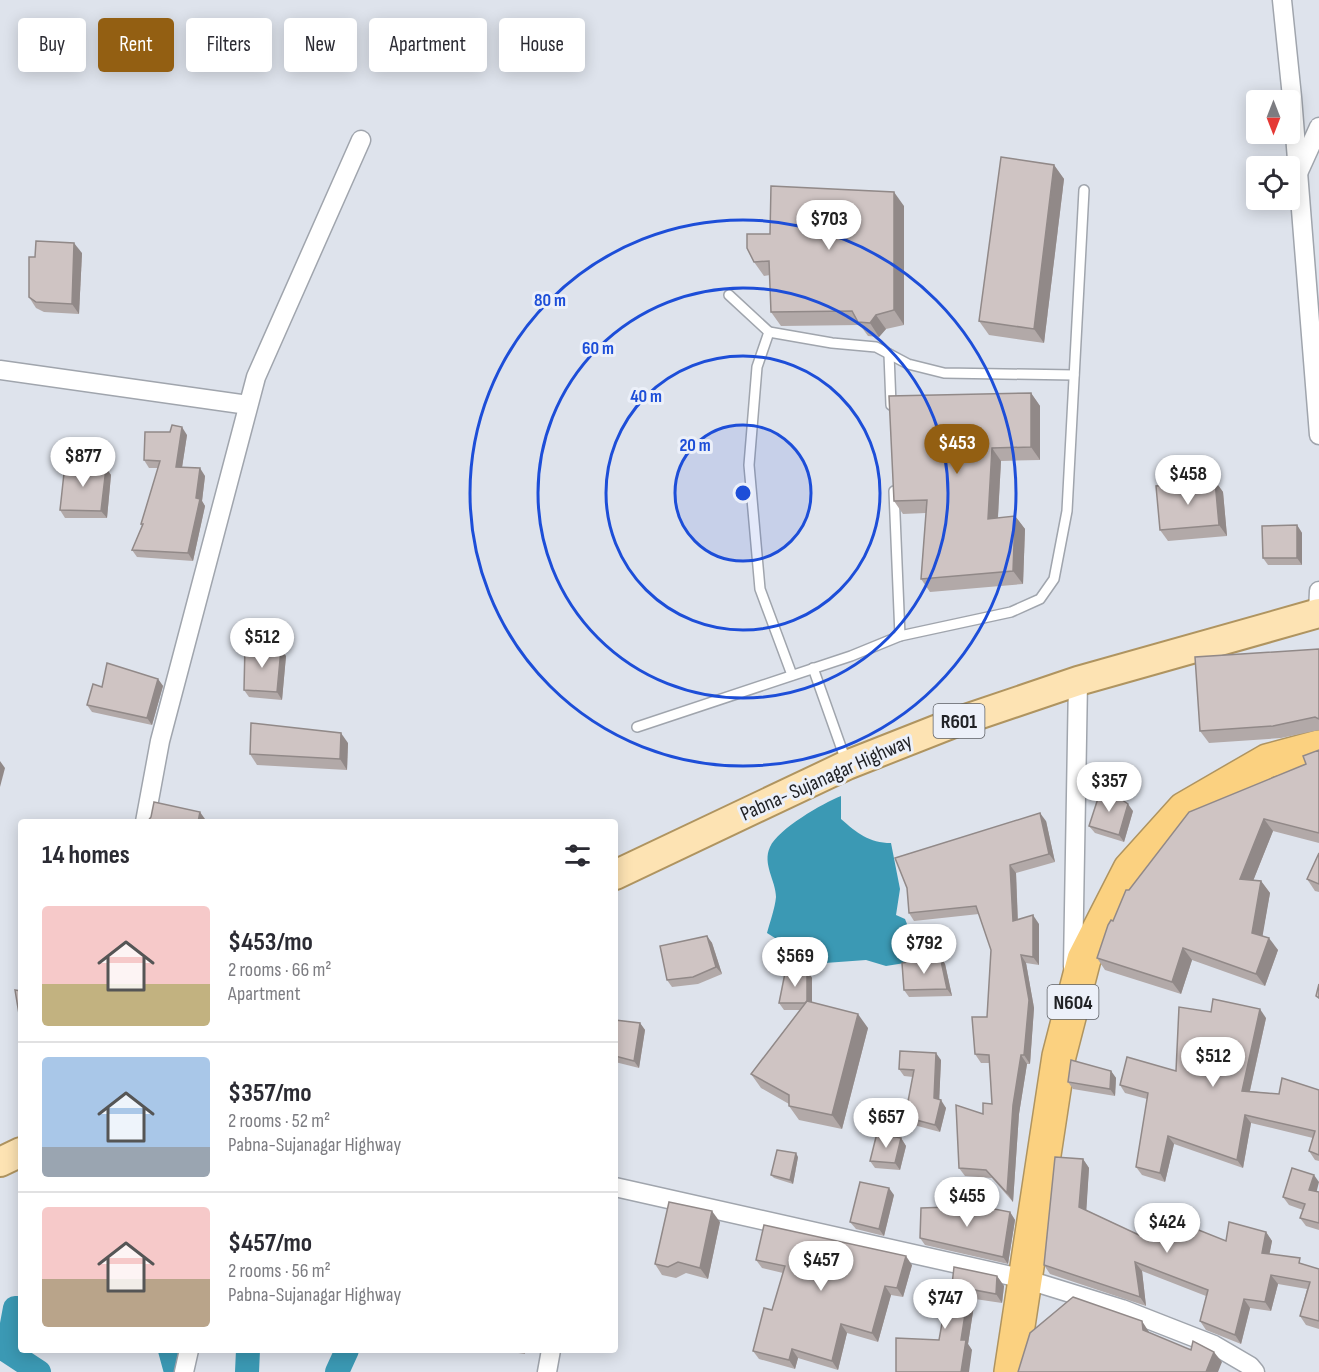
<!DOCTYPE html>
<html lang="en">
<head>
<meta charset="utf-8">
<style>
	:root { --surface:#fff; --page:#f2f2f3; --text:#2b2b33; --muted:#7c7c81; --line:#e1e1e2; --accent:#935f12 }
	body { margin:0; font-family:"Sofia Sans Condensed",sans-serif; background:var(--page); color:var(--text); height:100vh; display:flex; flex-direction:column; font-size:22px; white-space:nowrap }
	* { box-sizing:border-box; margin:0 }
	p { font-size:20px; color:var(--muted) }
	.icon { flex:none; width:33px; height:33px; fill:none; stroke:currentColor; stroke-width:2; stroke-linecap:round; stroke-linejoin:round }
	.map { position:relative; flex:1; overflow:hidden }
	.details { position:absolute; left:18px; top:819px; width:600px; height:534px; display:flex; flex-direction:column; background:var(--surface); border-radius:6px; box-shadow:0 3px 15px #0003 }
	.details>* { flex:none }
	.top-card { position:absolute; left:18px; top:18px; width:600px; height:54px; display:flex; gap:12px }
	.needle { width:39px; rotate:180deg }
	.controls { position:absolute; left:1246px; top:90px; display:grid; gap:12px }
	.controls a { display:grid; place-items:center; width:54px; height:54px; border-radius:6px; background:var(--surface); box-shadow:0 3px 15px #0003; font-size:30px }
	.price { position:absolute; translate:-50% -51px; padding:0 14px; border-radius:21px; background:#fff; color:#222; font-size:20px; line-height:39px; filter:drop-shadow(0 2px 3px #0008) }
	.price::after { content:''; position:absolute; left:50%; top:36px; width:18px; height:14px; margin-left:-9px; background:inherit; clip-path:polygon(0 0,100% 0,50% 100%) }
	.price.on { background:var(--accent); color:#fff }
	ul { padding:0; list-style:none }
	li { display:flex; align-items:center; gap:18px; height:150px; padding:0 24px }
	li+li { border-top:2px solid var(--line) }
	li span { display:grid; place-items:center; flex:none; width:168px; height:120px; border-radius:6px; color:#555 }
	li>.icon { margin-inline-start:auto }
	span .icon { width:72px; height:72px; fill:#fffc; stroke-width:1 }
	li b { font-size:26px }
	h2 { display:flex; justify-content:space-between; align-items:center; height:72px; padding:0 24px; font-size:26px }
	.pill { padding:0 21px; border-radius:6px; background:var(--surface); box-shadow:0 3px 15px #0003; font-size:21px; line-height:54px }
	.pill.on { background:var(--accent); color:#fff }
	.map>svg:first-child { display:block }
</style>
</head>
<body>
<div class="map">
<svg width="1319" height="1372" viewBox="0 0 1319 1372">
	<rect width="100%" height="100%" fill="#dee3ec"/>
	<path fill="#3b99b4" d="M841,796V819C857,833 869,843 891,843L900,889L896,915L905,919L911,934L933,935L938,947H928L911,962L886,966L866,960L825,963L812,956L795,960L786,945L767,933C770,922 775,908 776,897C776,881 762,864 770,847C778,829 823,803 841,796Z"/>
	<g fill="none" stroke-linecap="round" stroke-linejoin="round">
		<g stroke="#3b99b4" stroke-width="24">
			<path d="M21,1308H15L7,1351L39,1372"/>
			<path d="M170,1350L176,1372"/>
			<path d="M247,1372L248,1350"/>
			<path d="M337,1372L347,1350"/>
		</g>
		<defs>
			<g id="lane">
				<path d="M729,295L769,332L757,367L749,465L760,589L792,675"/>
				<path d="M769,332L832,343L876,347L908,364L944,373L1074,375"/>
				<path d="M889,354L891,405"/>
				<path d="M894,491L900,636"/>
				<path d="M813,668L846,761"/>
				<path d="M637,727L851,656L900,636L1011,612L1040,599L1054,579L1067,511L1084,190"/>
			</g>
			<g id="street">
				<path d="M1282,0L1292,97L1319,435"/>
				<path d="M1299,171L1319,127"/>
				<path d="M0,370L248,405"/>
				<path d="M1318,612L1319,591"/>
				<path d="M145,822L160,741L256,377L361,140"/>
				<path d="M1073,967L1078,681"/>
				<path d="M615,1187L1025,1279L1122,1309L1214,1345L1250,1366L1255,1372"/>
				<path d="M184,1372L189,1350"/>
				<path d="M547,1372L551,1350"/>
			</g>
			<g id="primary">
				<path d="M615,875L847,765L951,724L1078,681L1319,613"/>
				<path d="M0,1162L21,1152"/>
			</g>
			<path id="highway" d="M1011,1372L1059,1056L1084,959L1130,869L1184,809L1267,761L1319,747"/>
		</defs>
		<use href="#lane" stroke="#a0a5ad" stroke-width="12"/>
		<use href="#street" stroke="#a0a5ad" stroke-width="21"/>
		<use href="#primary" stroke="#af9460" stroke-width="32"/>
		<use href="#highway" stroke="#af9460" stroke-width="36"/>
		<use href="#lane" stroke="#fff" stroke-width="9"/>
		<use href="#street" stroke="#fff" stroke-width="18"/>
		<use href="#primary" stroke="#fde3b3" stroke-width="28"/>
		<use href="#highway" stroke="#fbd180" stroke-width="33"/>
	</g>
	<g fill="#b2a9a8">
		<path d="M1054,165L1064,179L1044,343L989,335L979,321Z"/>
		<path d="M904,206V325L886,329L879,337L868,336L860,325L781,326L771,312L770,275L764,276L754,262L770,234Z"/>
		<path d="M82,253L79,314L44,312L36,308L29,297Z"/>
		<path d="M1031,393L1040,406V460L1001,461L998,518L1015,516L1025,529L1023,584L930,592L921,579L926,513L903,514L894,501Z"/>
		<path d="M187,435L182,467L205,476L202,501L205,506L193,561L137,557L132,550L142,526L141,524L158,468H149L144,460Z"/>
		<path d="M106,468L111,475L107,518H65L60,510Z"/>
		<path d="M1215,481L1223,492L1227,536L1168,541L1160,530Z"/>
		<path d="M1297,525L1302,533V565H1268L1263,558Z"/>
		<path d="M1319,649V730L1281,738L1209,743L1200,731Z"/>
		<path d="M286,656L282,700L249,697L244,690Z"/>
		<path d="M158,679L163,686L152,725L92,712L87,705L102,687Z"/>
		<path d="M348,743L347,770L257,765L250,754Z"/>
		<path d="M1319,750V843L1273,831L1253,881H1261L1270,893L1262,936L1278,950L1265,986L1192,960L1181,994L1105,970L1097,958L1113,921L1129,890L1306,764Z"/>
		<path d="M1133,811L1124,842L1095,833L1089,826Z"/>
		<path d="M1046,821L1055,862L1016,873L1018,920L1039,924V965L1026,963L1034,1008L1030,1064H1027L1019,1114L1013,1202L992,1178L965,1176L959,1168L983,1114L992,1104L990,1063H981L975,1054L987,1017L991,950L979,914L914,921L909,913Z"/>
		<path d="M1319,853V892L1315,891L1307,879Z"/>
		<path d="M707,936L712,943L722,974L698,984L672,987L667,980Z"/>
		<path d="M940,956L945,964L952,996L909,997L904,990Z"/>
		<path d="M807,970L812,978V1002L868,1028L842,1129L799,1120L789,1106V1104L761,1088L751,1074L800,1010H784L779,1003Z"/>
		<path d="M1211,1012L1266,1018L1250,1091L1279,1094L1319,1090V1161L1315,1160L1309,1151L1313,1138L1251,1123L1243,1168L1174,1144L1165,1182L1142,1175L1136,1167L1147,1099L1125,1093L1120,1085L1176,1071Z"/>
		<path d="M615,1020L640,1023L645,1030L639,1068L615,1062Z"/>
		<path d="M941,1060L939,1100L946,1108L940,1132L910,1124L905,1117L913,1077L904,1076L899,1069Z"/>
		<path d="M1111,1071L1116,1078L1115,1096L1073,1089L1068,1082Z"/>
		<path d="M901,1138L906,1146L900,1170L875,1168L870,1161Z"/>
		<path d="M798,1157L793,1184L774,1178L771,1175Z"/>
		<path d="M1083,1159L1089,1168L1086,1210L1141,1236L1226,1241L1266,1232L1272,1241L1269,1254L1319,1269V1329L1306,1325L1300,1316L1307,1289L1278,1284L1271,1311L1250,1308L1241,1344L1206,1330L1200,1321L1206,1296L1142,1271L1146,1306L1050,1274L1044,1265Z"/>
		<path d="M1317,1192H1319V1230L1306,1226L1300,1218L1303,1210L1289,1205L1283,1197Z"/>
		<path d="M894,1195L884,1236L856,1229L850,1222Z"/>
		<path d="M1010,1212L1015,1220L1008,1264L925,1245L920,1238Z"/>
		<path d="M720,1222L708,1279L686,1273L676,1278L662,1275L655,1264Z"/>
		<path d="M756,1260L912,1265L903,1297L891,1295L878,1342L847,1333L838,1370L798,1358L795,1369L759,1359L753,1351L772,1310L783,1273L762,1268Z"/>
		<path d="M954,1267L997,1276L1004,1286L1002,1303L975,1299L968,1344L972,1350L939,1340L950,1302Z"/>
		<path d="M498,1350H525V1354Z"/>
	</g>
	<g fill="#918988">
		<path d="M1054,165L1064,179L1044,343L1034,329Z"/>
		<path d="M894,192L904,206V325L894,310Z"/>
		<path d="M74,243L82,253L79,314L72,304Z"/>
		<path d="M876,315L886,329L879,337L870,323Z"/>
		<path d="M1031,393L1040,406V460L1031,447Z"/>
		<path d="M182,427L187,435L181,474L176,467Z"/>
		<path d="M992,448L1001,461L997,532L988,519Z"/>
		<path d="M106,468L111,475L107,518L101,511Z"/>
		<path d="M200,468L205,476L202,501L205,506L193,561L188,553L196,498Z"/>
		<path d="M1215,481L1223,492L1227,536L1219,525Z"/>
		<path d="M1015,516L1025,529L1023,584L1013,571Z"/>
		<path d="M1297,525L1302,533V565L1297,558Z"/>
		<path d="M281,649L286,656L282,700L277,692Z"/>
		<path d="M158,679L163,686L152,725L147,718Z"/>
		<path d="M341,733L348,743L347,770L340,759Z"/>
		<path d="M0,761L5,768L0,787Z"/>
		<path d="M1128,804L1133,811L1124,842L1119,835Z"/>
		<path d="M200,812L205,819L204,822H198Z"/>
		<path d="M1040,813L1046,821L1055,862L1049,854Z"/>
		<path d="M1264,819L1273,831L1249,891L1240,879Z"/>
		<path d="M1010,865L1016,873L1018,930L1013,921Z"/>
		<path d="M1261,881L1270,893L1261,945L1252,933Z"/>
		<path d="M1033,915L1039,924V965L1033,957Z"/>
		<path d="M707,936L712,943L722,974L716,967Z"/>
		<path d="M1269,938L1278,950L1265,986L1256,974Z"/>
		<path d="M1183,948L1192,960L1181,994L1172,982Z"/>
		<path d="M1021,955L1026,963L1034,1008L1030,1064L1024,1055Z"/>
		<path d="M940,956L945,964L952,996L947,989Z"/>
		<path d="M807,970L812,978V1010L807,1003Z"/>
		<path d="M1260,1009L1266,1018L1248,1099L1242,1091Z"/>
		<path d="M858,1014L868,1028L842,1129L832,1115Z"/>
		<path d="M640,1023L645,1030L639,1068L634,1061Z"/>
		<path d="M936,1053L941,1060L939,1105L934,1098Z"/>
		<path d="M1021,1055L1027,1064L1019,1114L1013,1202L1007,1193L1013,1105Z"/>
		<path d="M1111,1071L1116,1078L1115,1096L1110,1089Z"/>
		<path d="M941,1100L946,1108L940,1132L935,1125Z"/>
		<path d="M1245,1115L1251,1123L1243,1168L1237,1160Z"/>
		<path d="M1168,1136L1174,1144L1165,1182L1160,1173Z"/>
		<path d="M901,1138L906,1146L900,1170L895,1163Z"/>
		<path d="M796,1153L798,1157L793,1184L790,1180Z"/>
		<path d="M1083,1159L1089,1168L1086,1216L1079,1207Z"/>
		<path d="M1314,1175L1319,1182L1315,1198L1309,1190Z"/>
		<path d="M889,1188L894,1195L884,1236L879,1229Z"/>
		<path d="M712,1211L720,1222L708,1279L700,1268Z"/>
		<path d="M1010,1212L1015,1220L1008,1264L1003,1257Z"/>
		<path d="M1266,1232L1272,1241L1268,1262L1262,1253Z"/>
		<path d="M906,1256L912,1265L903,1297L897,1288Z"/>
		<path d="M1135,1262L1142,1271L1146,1306L1140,1297Z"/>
		<path d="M1271,1275L1278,1284L1271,1311L1265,1302Z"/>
		<path d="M997,1276L1004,1286L1002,1303L996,1294Z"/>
		<path d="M885,1286L891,1295L878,1342L872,1333Z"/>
		<path d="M969,1289L975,1299L968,1344L972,1350L969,1372H961V1340Z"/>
		<path d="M1244,1299L1250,1308L1241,1344L1235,1335Z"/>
		<path d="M1142,1321L1149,1332L1150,1341L1143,1330Z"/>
		<path d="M841,1324L847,1333L838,1370L832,1361Z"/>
		<path d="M792,1349L798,1358L795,1369L789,1360Z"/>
		<path d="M1214,1352L1222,1362L1218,1372H1206Z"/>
	</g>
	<g fill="#cfc4c3" stroke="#918988" stroke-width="1.5">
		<path d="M1001,157L1054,165L1034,329L979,321Z"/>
		<path d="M771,186L894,192V310L876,315L870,323L858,322L852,311L771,312L769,261L754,262L747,248V234H770Z"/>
		<path d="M36,241L74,243L72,304L36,302L29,297V257H35Z"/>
		<path d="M1031,393V447L992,448L988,519L1015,516L1013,571L921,579L927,500L894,501L889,396Z"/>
		<path d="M172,425L182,427L176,467L200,468L196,498L200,499L188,553L132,550L143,524H141L160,461L144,460L145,432H170Z"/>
		<path d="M65,464L106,468L101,511L60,510Z"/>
		<path d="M1215,481L1219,525L1160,530L1156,486Z"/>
		<path d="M1297,525V558H1263L1262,526Z"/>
		<path d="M245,645L281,649L277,692L244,690Z"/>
		<path d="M1319,649V719L1315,717L1273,726L1200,731L1195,657Z"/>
		<path d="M107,663L158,679L147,718L87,705L93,684L102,687Z"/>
		<path d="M251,723L341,733L340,759L250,754Z"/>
		<path d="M1319,750V833L1264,819L1240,879L1261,881L1252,933L1269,938L1256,974L1183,948L1172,982L1097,958L1108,925L1111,920L1113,921L1126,890H1129L1189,812L1306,764L1303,756Z"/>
		<path d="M1102,786L1128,804L1119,835L1089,826Z"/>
		<path d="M154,802L200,812L198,822H147L151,817Z"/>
		<path d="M1040,813L1049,854L1010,865L1013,921L1033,915V957L1021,955L1029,1000L1024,1055H1021L1013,1105L1007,1193L986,1170L959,1168L956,1105L983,1114V1103L992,1104L989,1055L975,1054L972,1017H987L991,950L976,906L909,913L907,888L895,858Z"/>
		<path d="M1319,853V884L1307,879Z"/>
		<path d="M707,936L716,967L693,977L667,980L660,946Z"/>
		<path d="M940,956L947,989L904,990L902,963Z"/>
		<path d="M807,970V1001L805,1003H779L785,973Z"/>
		<path d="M1319,984V998L1316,996Z"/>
		<path d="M15,990L21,991V1026Z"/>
		<path d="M1213,999L1260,1009L1242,1091L1279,1094L1282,1078L1319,1090V1155L1309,1151L1315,1131L1245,1115L1237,1160L1168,1136L1160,1173L1136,1167L1148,1093L1120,1085L1127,1057L1176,1071L1179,1007L1211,1012Z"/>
		<path d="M807,1001L858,1014L832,1115L789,1106V1095L751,1074Z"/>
		<path d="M615,1020L640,1023L634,1061L615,1056Z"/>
		<path d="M900,1051L936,1053L934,1098L941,1100L935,1125L905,1117L914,1070L899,1069Z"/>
		<path d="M1071,1060L1111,1071L1110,1089L1068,1082Z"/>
		<path d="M877,1133L901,1138L895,1163L870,1161Z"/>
		<path d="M777,1150L796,1153L790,1180L771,1175Z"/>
		<path d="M1055,1157L1083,1159L1079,1207L1141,1236L1151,1211L1226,1241L1229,1222L1266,1232L1262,1253L1300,1258L1299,1263L1319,1269V1321L1300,1316L1310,1282L1271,1275L1265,1302L1244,1299L1235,1335L1200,1321L1208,1290L1135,1262L1140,1297L1044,1265Z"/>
		<path d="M1292,1168L1314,1175L1309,1190L1319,1192V1223L1300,1218L1305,1204L1283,1197Z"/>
		<path d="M860,1182L889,1188L879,1229L850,1222Z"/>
		<path d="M669,1202L712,1211L700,1268L678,1262L668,1267L655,1264Z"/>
		<path d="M979,1206L1010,1212L1003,1257L920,1238L921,1208Z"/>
		<path d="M764,1225L906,1256L897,1288L885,1286L872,1333L841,1324L832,1361L792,1349L789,1360L753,1351L764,1308L772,1310L785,1266L756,1260Z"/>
		<path d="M954,1267L997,1276L996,1294L969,1289L961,1340H966L961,1372H896V1338L939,1340L946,1301L950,1302Z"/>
		<path d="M1073,1297L1142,1321L1143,1330L1191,1350L1193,1341L1214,1352L1206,1372H1018L1030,1333Z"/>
	</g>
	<circle cx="743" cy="493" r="68" fill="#1d4ed8" fill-opacity=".12"/>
	<g fill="none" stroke="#1d4ed8" stroke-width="3">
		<circle cx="743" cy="493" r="68"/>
		<circle cx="743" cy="493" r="137"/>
		<circle cx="743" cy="493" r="205"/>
		<circle cx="743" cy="493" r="273"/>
	</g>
	<g text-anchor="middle" stroke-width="6" stroke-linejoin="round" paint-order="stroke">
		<g fill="#ecf0f9" stroke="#5e6065" stroke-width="1.5">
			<rect x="933.5" y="704" width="51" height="34" rx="4.5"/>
			<rect x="1047.5" y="985" width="51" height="34" rx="4.5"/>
		</g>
		<g font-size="20" font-weight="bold" fill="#212226">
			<text x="959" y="728">R601</text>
			<text x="1073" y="1009">N604</text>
		</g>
		<g font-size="21" fill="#212226" stroke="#ecf0f9">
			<text transform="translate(826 777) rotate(-24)" y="7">Pabna- Sujanagar Highway</text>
		</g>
	</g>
	<circle cx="743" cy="493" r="9" fill="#1d4ed8" stroke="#ecf0f9" stroke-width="3"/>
	<g font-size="18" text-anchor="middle" font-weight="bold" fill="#1d4ed8" stroke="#ecf0f9" stroke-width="6" stroke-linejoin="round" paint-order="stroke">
		<text x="550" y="306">80 m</text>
		<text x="598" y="354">60 m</text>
		<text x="646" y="402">40 m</text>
		<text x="695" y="451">20 m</text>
	</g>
</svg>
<div class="controls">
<a><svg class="needle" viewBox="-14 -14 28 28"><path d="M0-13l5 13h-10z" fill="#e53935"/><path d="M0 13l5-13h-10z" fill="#7c7c81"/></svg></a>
<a><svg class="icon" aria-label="locate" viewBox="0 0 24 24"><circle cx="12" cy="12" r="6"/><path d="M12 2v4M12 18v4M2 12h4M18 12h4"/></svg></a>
</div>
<b class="price" style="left:829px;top:251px">$703</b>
<b class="price on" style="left:957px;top:475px">$453</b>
<b class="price" style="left:83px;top:488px">$877</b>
<b class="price" style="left:1188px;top:506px">$458</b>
<b class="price" style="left:262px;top:669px">$512</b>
<b class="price" style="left:1109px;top:813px">$357</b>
<b class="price" style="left:924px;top:975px">$792</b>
<b class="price" style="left:795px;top:988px">$569</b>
<b class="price" style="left:1213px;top:1088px">$512</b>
<b class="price" style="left:886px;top:1149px">$657</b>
<b class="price" style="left:967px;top:1228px">$455</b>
<b class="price" style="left:1167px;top:1254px">$424</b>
<b class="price" style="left:821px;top:1292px">$457</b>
<b class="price" style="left:945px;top:1330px">$747</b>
<div class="top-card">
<a class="pill">Buy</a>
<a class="pill on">Rent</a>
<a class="pill">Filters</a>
<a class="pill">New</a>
<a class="pill">Apartment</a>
<a class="pill">House</a>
</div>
<section class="details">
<h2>14 homes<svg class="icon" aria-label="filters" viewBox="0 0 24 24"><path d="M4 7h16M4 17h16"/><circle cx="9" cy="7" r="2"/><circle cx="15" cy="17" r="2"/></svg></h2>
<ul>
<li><span style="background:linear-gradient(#f6c9c9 65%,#c2b280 0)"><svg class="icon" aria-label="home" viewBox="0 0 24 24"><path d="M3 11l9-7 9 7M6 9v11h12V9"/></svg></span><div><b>$453/mo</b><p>2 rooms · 66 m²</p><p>Apartment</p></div></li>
<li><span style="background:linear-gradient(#a9c7e8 75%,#9aa5b1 0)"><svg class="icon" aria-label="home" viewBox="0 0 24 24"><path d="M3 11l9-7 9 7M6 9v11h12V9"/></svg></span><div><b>$357/mo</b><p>2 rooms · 52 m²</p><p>Pabna-Sujanagar Highway</p></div></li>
<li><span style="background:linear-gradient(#f6c9c9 60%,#b9a48a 0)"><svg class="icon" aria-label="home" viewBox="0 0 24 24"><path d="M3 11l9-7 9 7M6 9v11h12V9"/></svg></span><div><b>$457/mo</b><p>2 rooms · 56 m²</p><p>Pabna-Sujanagar Highway</p></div></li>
</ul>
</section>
</div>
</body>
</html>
